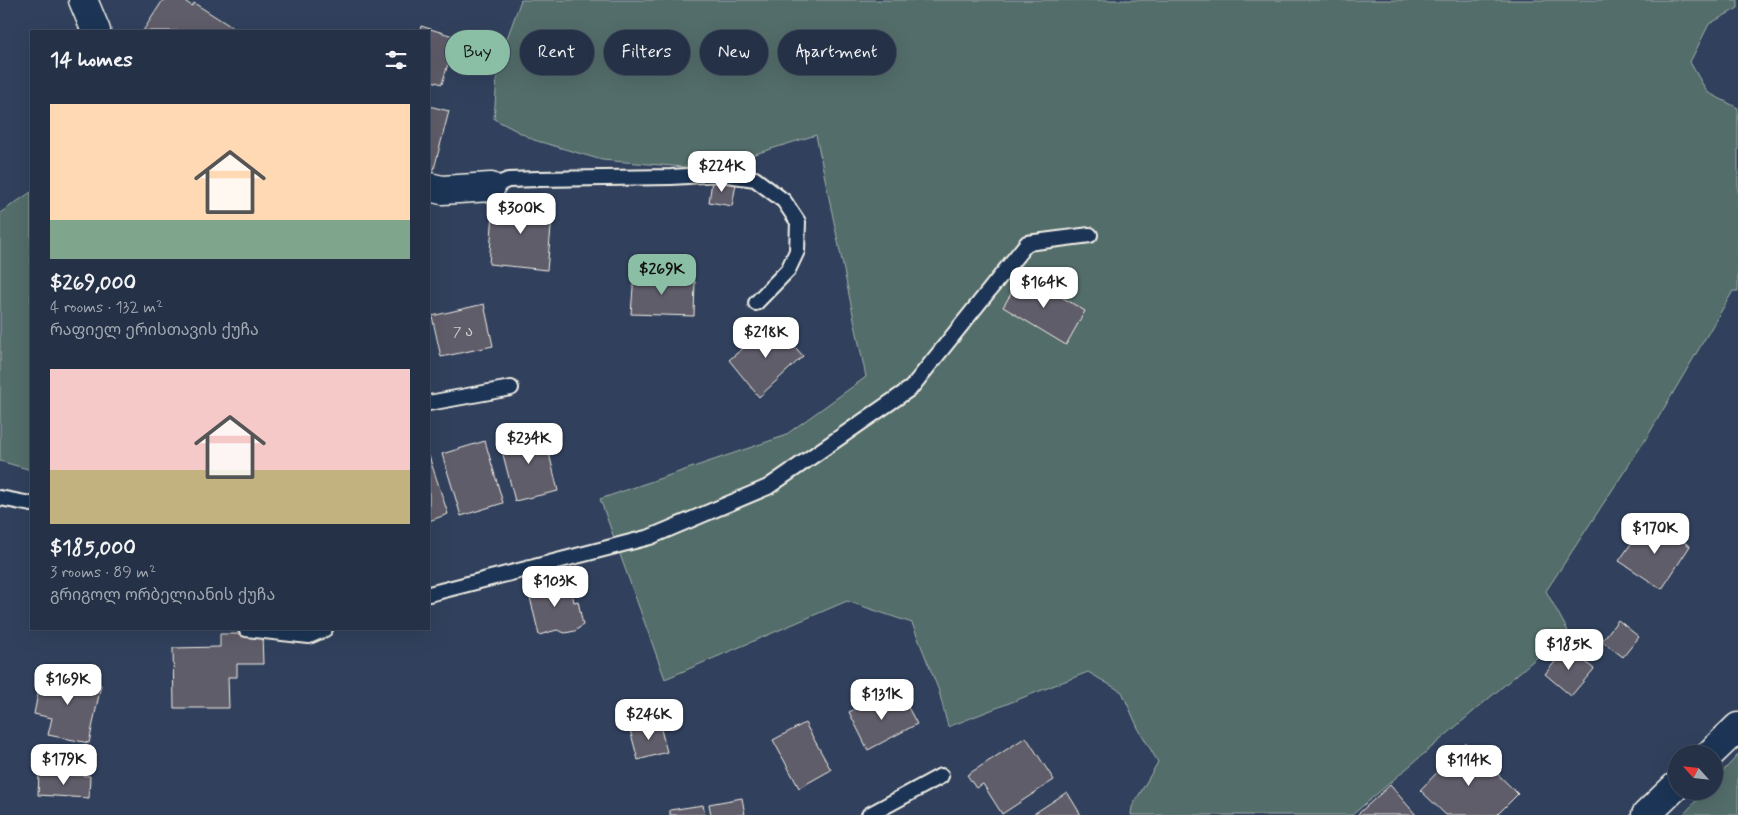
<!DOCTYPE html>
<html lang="en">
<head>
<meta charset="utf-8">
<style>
	:root { --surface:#253146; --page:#2d394d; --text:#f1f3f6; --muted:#a3a9b3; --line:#424c5f; --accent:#8abfa5 }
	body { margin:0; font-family:Mynerve,"Noto Sans Georgian",sans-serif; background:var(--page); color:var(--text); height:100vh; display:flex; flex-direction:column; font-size:19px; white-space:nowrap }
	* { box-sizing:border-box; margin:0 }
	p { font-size:16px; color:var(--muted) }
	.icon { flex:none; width:28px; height:28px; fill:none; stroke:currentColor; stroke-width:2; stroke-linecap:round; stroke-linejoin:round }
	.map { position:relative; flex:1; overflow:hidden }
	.panel { position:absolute; left:30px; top:30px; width:400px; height:600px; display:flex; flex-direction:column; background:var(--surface); border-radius:0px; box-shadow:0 5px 20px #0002,0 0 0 1px var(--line) }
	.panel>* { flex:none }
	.guide { position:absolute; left:445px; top:30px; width:475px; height:45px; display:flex; gap:10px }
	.needle { width:32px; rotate:297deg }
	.fabs { position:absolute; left:1668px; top:745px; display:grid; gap:10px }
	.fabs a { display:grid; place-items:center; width:55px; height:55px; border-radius:50%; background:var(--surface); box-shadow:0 5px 20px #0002,0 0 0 1px var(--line); font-size:25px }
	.price { position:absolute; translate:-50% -42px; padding:0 11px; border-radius:10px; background:#fff; color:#222; font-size:16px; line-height:32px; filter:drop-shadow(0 1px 2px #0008) }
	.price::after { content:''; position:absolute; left:50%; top:30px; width:15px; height:11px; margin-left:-8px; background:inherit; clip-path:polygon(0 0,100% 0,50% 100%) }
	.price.on { background:var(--accent); color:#111 }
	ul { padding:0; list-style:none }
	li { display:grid; align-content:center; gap:10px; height:265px; padding:0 20px }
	li span { display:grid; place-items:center; height:155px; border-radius:0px; color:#555 }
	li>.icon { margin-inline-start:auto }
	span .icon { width:90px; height:90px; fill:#fffc; stroke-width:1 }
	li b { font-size:21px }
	h2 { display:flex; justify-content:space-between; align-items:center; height:60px; padding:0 20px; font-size:21px }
	.pill { padding:0 18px; border-radius:22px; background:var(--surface); box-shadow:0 5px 20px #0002,0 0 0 1px var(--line); font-size:18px; line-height:45px }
	.pill.on { background:var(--accent); color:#111 }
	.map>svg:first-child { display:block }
</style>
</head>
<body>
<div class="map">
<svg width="1738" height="815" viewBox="0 0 1738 815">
	<rect width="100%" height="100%" fill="#31415d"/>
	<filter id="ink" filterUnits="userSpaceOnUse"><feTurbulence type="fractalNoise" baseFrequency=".02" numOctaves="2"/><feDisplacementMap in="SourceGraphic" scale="10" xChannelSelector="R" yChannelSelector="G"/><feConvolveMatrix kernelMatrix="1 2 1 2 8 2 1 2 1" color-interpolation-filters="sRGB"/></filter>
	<g filter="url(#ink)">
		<g fill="#526d6b" stroke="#a3afaa">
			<path d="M521,0H1738V8L1709,24L1690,62L1707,92L1738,108V291H1733L1647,437L1546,591L1568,631L1352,815H1131L1132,807L1158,762L1138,728L1122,692L1088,672L948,727L939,691L912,623L847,601L665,679L600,499L784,436L866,377L816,135L707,169L602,160L534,140L494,119L498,63Z"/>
			<path d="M31,192V470L0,461V213Z"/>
			<path d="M1738,755V815H1683L1705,791H1714V781Z"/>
		</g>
		<g fill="#605d6b" stroke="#f4f1e8">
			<path d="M163,0H183L192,6L194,3L235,29L234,31H143Z"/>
			<path d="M421,26L456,37L442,84L429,80V31H420Z"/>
			<path d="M429,106L449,111L433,173L429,172Z"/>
			<path d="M712,181L736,184L732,206L709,202Z"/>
			<path d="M494,200L553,207L547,270L489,264Z"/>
			<path d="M634,274H669V280L695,281L694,316L631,314Z"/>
			<path d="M1023,274L1085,311L1066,345L1003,307Z"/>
			<path d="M484,304L493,346L441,357L432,316Z"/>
			<path d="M773,322L803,356L759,397L729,360Z"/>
			<path d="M543,428L558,491L515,501L499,439Z"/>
			<path d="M485,441L503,503L461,516L442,454Z"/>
			<path d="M429,456L448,514L429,521Z"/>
			<path d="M1651,521L1690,546L1662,589L1619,561L1637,535L1640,537Z"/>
			<path d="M569,580L574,602L578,601L583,625L575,631L565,633L557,630L539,635L528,589Z"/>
			<path d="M1618,620L1639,637L1623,657L1602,641Z"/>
			<path d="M220,634H262L263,664H237V677H228L229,708H174L173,648L220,647Z"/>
			<path d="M1567,647L1594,669L1571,696L1545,674Z"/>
			<path d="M42,673L101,685L89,743L48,735L52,718L34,714Z"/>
			<path d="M878,697L883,708L903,698L917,724L868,750L849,712Z"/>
			<path d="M659,722L667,752L638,760L630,730Z"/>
			<path d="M805,723L831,770L799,788L773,740Z"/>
			<path d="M1026,737L1054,780L1002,814L983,784L976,788L967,775Z"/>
			<path d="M1466,743L1518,794L1497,815H1446L1420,790Z"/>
			<path d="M39,773L90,776L89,798L38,795Z"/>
			<path d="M1390,785L1416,815H1357Z"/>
			<path d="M1067,792L1081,815H1032Z"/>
			<path d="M742,798L745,815H711L709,804Z"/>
			<path d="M703,805L705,815H670V810Z"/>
		</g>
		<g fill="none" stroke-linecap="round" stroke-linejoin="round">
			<defs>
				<g id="service">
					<path d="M491,187L508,180L538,179L671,177L721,174L755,179L784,201L798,222L797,251L788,270L756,303"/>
					<path d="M429,403L511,388"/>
					<path d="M0,498L31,504"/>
					<path d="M429,594L650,537L768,487L911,388L1027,243L1090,235"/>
					<path d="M246,629L309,636L325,629"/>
					<path d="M869,815L941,776"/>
				</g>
				<g id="minor">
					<path d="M83,0L96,31"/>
					<path d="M429,187L442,190L491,187"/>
					<path d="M1710,754L1738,727"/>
					<path d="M1646,815L1676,786"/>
				</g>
			</defs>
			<use href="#service" stroke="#f4f1e8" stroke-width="18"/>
			<use href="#minor" stroke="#f4f1e8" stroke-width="31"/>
			<use href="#service" stroke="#1d3557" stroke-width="14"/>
			<use href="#minor" stroke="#1d3557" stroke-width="28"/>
		</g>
	</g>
	<g text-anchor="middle" stroke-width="4" stroke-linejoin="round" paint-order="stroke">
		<g font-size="14" fill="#cfccc9">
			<text x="463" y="336">7 ა</text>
		</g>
	</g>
</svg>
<div class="fabs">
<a><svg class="needle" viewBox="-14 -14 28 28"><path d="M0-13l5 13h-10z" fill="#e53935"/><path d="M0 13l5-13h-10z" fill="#a3a9b3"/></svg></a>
</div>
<b class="price" style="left:722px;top:193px">$224K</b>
<b class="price" style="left:521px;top:235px">$300K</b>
<b class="price on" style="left:662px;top:296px">$269K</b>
<b class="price" style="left:1044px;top:309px">$164K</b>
<b class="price" style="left:766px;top:359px">$218K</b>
<b class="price" style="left:529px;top:465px">$234K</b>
<b class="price" style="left:1655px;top:555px">$170K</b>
<b class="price" style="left:555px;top:608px">$103K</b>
<b class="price" style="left:1569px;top:671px">$185K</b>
<b class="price" style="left:68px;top:706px">$169K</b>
<b class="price" style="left:882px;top:721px">$131K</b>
<b class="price" style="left:649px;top:741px">$246K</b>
<b class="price" style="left:64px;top:786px">$179K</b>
<b class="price" style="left:1469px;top:787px">$114K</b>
<div class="guide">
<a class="pill on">Buy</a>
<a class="pill">Rent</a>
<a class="pill">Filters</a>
<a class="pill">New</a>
<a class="pill">Apartment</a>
</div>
<section class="panel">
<h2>14 homes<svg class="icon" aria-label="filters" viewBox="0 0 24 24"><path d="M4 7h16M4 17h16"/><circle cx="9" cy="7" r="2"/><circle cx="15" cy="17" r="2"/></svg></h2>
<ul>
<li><span style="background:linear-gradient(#ffd9b3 75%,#7fa58c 0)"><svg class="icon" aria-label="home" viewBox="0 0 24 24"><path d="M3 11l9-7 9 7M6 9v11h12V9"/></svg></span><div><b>$269,000</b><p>4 rooms · 132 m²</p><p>რაფიელ ერისთავის ქუჩა</p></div></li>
<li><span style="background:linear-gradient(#f6c9c9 65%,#c2b280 0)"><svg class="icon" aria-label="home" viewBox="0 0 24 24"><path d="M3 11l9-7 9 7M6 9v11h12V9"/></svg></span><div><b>$185,000</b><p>3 rooms · 89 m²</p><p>გრიგოლ ორბელიანის ქუჩა</p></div></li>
</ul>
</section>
</div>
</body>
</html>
